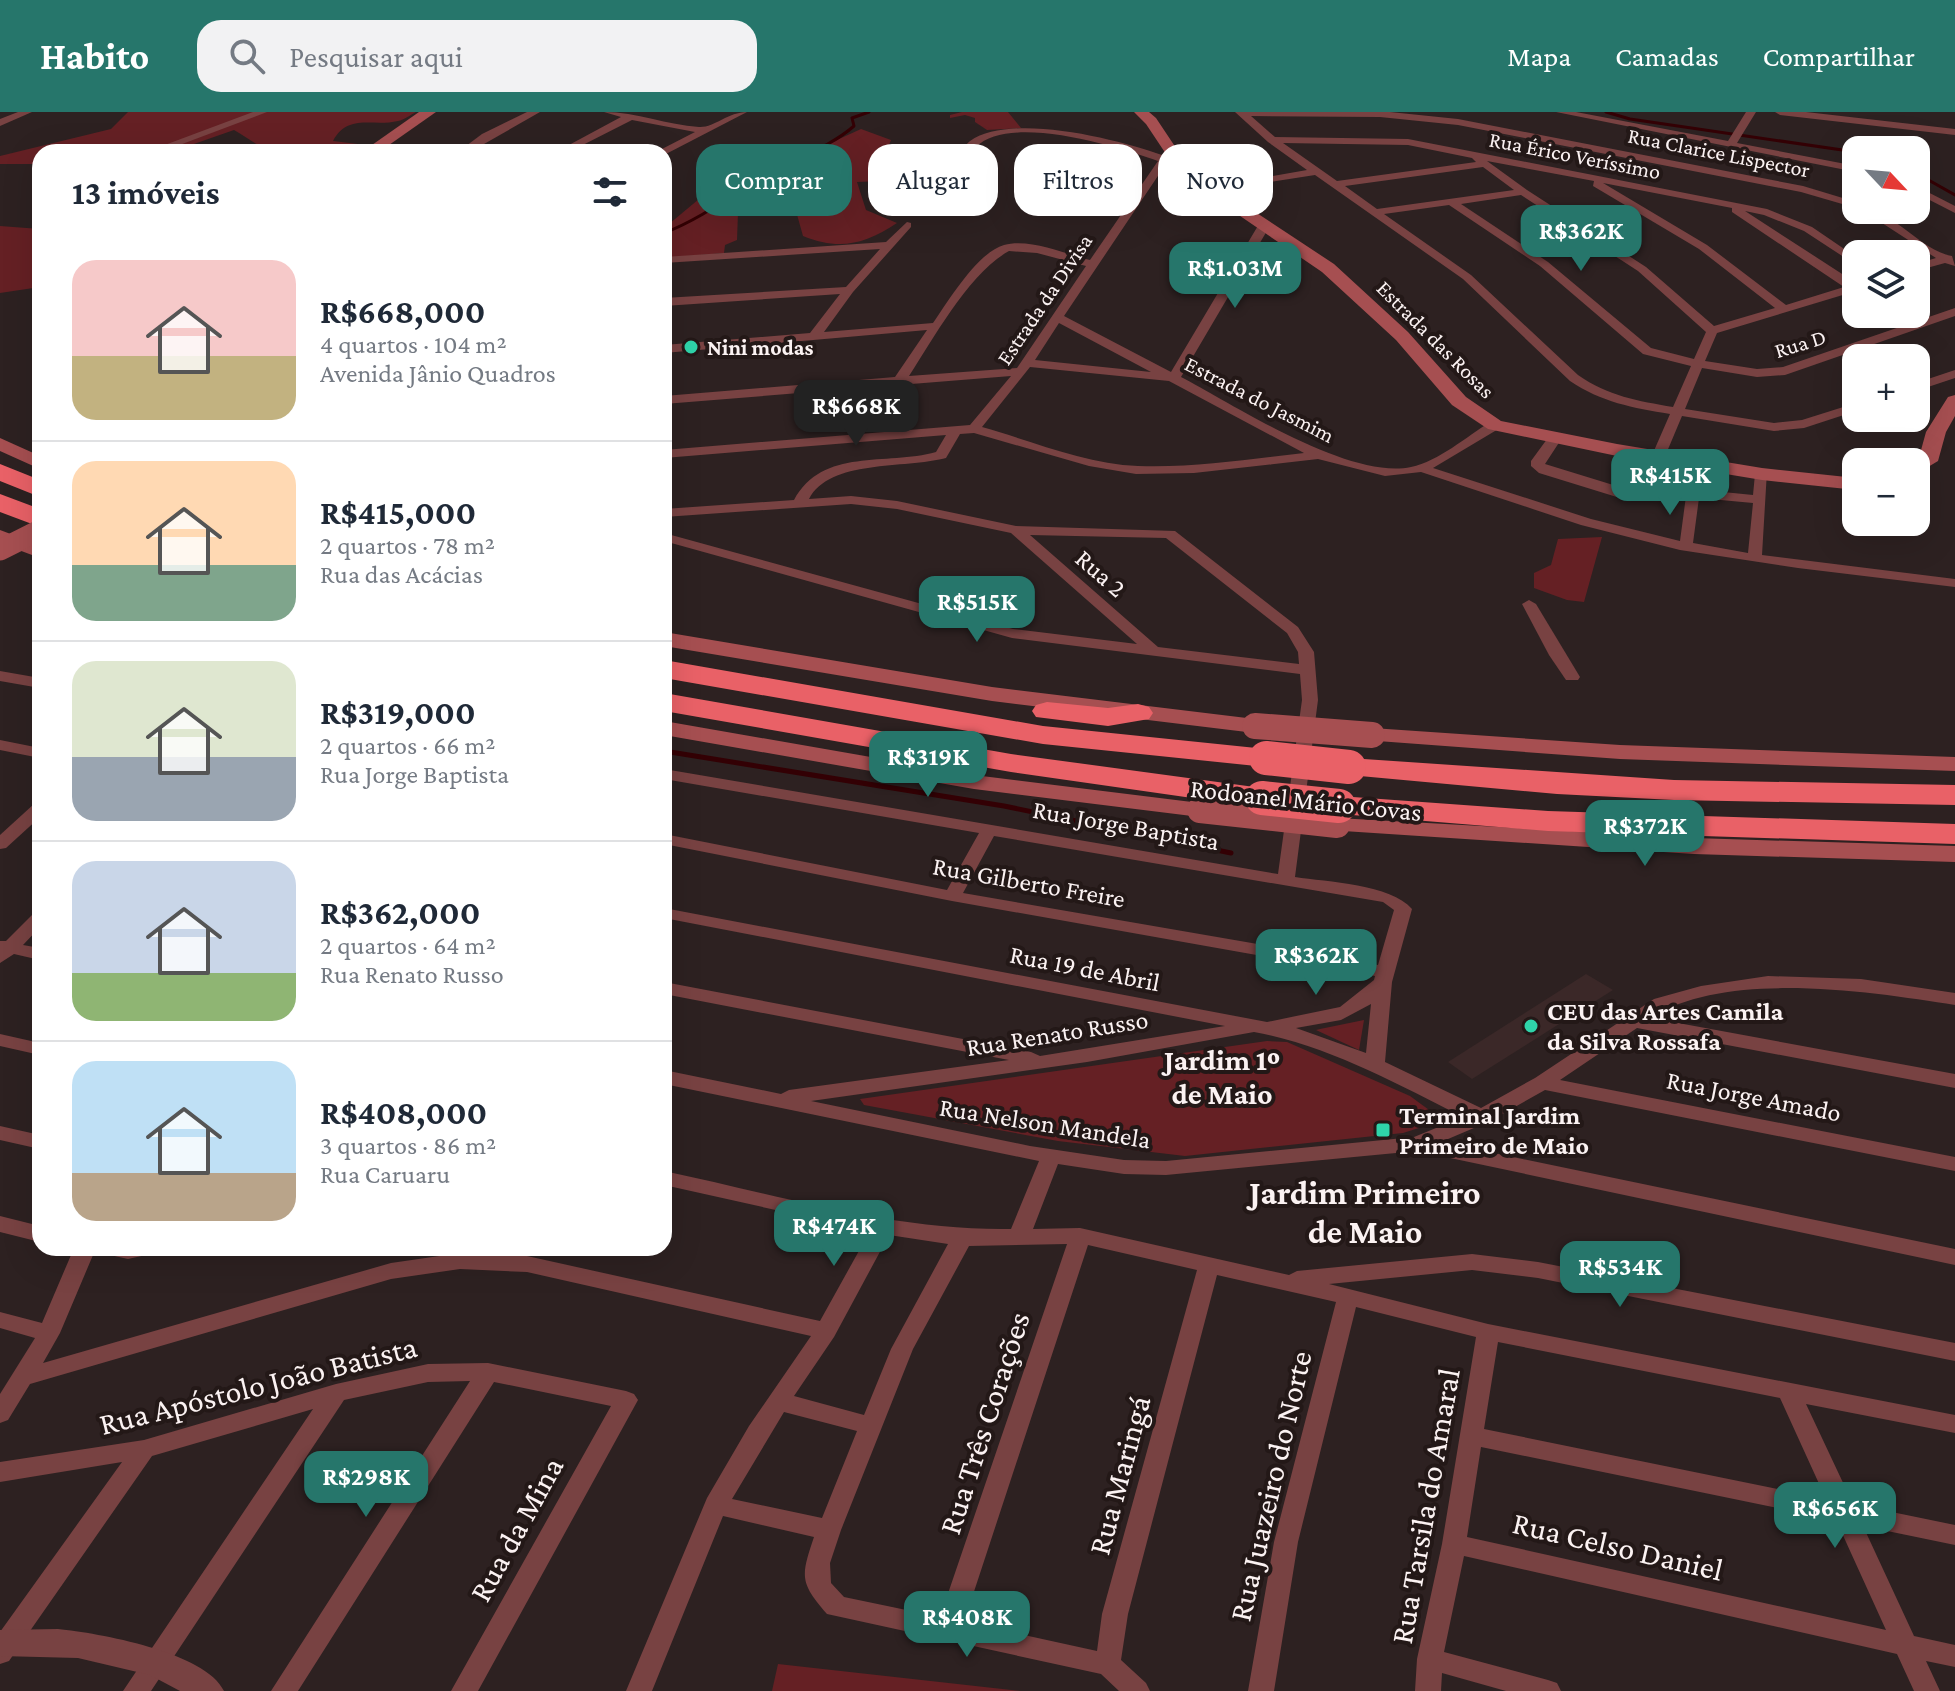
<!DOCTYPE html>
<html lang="pt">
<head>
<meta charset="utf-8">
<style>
	:root { --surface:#fff; --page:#f2f2f3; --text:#1f2937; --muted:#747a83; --line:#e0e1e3; --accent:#26766b }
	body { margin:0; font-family:"Crimson Pro",serif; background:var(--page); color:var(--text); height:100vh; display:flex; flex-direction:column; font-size:30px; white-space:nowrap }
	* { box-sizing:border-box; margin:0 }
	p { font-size:26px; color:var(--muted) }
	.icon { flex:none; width:44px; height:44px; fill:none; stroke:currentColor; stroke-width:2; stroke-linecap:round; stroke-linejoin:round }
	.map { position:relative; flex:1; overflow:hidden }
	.details { position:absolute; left:32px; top:32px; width:640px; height:1112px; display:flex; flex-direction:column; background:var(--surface); border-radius:24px; box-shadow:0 8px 32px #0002 }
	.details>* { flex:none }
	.top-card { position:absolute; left:696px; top:32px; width:760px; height:72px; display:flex; gap:16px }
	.needle { width:52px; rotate:116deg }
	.tools { position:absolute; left:1842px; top:24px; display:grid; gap:16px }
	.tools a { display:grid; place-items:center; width:88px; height:88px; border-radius:16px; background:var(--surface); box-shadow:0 8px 32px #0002; font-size:40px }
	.price { position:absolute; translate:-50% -68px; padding:0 18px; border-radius:16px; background:var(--accent); color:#fff; font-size:26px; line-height:52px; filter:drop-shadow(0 2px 4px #0008) }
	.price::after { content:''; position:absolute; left:50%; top:48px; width:24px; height:18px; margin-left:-12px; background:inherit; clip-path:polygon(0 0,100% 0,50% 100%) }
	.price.current { background:#222; color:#fff }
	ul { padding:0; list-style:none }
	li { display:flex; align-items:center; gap:24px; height:200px; padding:0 40px }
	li+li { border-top:2px solid var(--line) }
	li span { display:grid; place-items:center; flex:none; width:224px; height:160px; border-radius:24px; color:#555 }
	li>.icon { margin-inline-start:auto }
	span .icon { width:96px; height:96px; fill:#fffc; stroke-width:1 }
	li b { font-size:34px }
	h2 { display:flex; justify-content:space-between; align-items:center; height:96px; padding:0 40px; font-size:34px }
	.tag { padding:0 28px; border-radius:24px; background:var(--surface); box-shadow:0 8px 32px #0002; font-size:28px; line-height:72px }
	.tag.current { background:var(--accent); color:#fff }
	header { display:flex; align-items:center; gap:48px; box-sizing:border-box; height:112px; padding:0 40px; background:var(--accent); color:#fff }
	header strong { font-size:38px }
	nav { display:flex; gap:44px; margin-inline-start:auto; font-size:28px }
	.search { width:560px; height:72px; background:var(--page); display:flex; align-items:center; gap:20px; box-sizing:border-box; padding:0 28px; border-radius:24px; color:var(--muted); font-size:30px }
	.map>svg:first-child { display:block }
</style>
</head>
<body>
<header>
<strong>Habito</strong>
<div class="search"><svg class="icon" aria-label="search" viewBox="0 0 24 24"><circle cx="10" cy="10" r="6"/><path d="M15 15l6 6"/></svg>Pesquisar aqui</div>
<nav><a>Mapa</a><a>Camadas</a><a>Compartilhar</a></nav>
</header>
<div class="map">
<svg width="1955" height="1579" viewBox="0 0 1955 1579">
	<rect width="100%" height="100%" fill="#2d2121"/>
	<path fill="#3b2828" d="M1586,862L1613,878L1472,967L1448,950Z"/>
	<g fill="#652024">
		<path d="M128,0H416C410,3 404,8 398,9C373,15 348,1 333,29L366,33C346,43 289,45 267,37C256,33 245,24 234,18L171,40H40V52H0V44L111,17Z"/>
		<path d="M962,0H1008L1021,16L987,18L975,10V6L965,3L950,6V3Z"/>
		<path d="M861,17L891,28L883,48L882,69L857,70L866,98L897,111C865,132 840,139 803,124L796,99L738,101L737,128L725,133L724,141L664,146L671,129L669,112L705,82L722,73L762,62Z"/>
		<path d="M0,114L40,117V175L0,181Z"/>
		<path d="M1602,425L1584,490L1567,488L1534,476V461L1551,453L1558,427Z"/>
		<path d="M1364,908L1359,938L1316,918L1320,917Z"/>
		<path d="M1267,929L1287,930L1410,984L1436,1003L1438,1010L1403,1021L1185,1044L1058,1029L864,993L860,987Z"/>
		<path d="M778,1552L1021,1579H772Z"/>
	</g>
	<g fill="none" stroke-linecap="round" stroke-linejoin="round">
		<g stroke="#330004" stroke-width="3">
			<path d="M1606,0L1630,7L1856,40"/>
			<path d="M1916,61L1955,83"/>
			<path d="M664,121C703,106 736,80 772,59C800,44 830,35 854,14L852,6L869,0"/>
		</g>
		<path stroke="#330004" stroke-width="5" d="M664,639L1004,694L1231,741"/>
		<g fill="#784242" fill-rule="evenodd">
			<path d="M18,0H32L0,14V7Z"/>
			<path d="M253,0H267L161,40H146Z"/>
			<path d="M527,0H540L470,40H458L482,22Z"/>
			<path d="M604,0C637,0 667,13 699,15C714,16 728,0 747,0L664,43V40H659L660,38L695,20L632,8L569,40H556L621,5Z"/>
			<path d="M1235,0H1390L1458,7L1803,74L1856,90V96L1801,80L1458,13L1380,5L1251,4L1275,25L1408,27L1767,97L1812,115L1856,145V153L1804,119L1764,103L1745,99L1856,171V179L1717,221L1705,249L1757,257L1783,255L1955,196V204L1785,263L1757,265L1702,256L1685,297L1774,311L1802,308L1856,291V299L1804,316L1774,319L1682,304L1653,373L1753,383L1755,362L1757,359H1767L1762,443L1955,467V475L1798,456L1680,438L1581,413L1421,360L1385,364L1318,347L1194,361L1136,362L1089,354L974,321L960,322L946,346C904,357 830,347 809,387L851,384L897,389L1016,414L1175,419L1298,515L1314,540L1318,588L1295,765C1327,770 1391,772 1412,797L1392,870L1385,950L1481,996L1535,966L1654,887L1701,874L1768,864L1861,867L1955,881V893C1871,880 1725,857 1651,906L1955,962V976L1637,916L1560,968L1955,1045V1059L1545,978L1488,1010L1441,1030L1955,1137V1153L1417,1039L1166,1063L1124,1062L1058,1052L1033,1117L1080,1116L1289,1163L1297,1159L1472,1142L1538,1150L1955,1231V1249L1538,1166L1472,1158L1329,1172L1488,1212L1955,1303V1321L1806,1292L1853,1392L1955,1413V1433L1863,1414L1914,1524L1955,1533V1555L1926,1549L1940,1579H1914L1897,1542L1464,1444L1444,1540L1548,1568L1557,1571L1561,1579H1506L1442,1561L1441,1579H1415L1417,1547L1442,1432L1476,1225L1356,1195L1298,1430L1274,1579H1248L1274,1430L1336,1190L1217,1163L1128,1502L1121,1548L1146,1571L1150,1579H1119L1101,1562L827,1502C799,1470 801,1464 814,1425L723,1404L652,1579H626L707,1386L749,1314L811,1224L527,1160L460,1157L391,1167L30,1272L8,1308L0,1311V1282L35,1226L0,1216V1200L42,1211L74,1136H96L60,1221L43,1251L391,1151L460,1141L527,1144L820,1209L870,1119L664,1073V1059C778,1083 894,1119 1011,1117L1039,1049L664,972V958L781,982L789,978L1009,948L664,882V870L1031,940L1040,944L1225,914L664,806V796L1267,910L1340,895L1374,868L1375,864L952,789L664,732V722L947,778L979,721L664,667V657L1278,762L1302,588L1300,562L1012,526L664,429V421L1013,517L1137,532L1011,421L897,397L851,392L664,405V397L794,388C823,335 886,354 936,340L946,323L664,346V338L970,313L1011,264L664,292V284L895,265L927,218L664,241V233L810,221L840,182L664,194V186L846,175L880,137L664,151V145L886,130L907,110L911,111V115L853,180L824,220L933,211C949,188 977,141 1004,133C1030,126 1065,142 1090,148L1158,49C1118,35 1010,1 976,35C961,50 962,76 958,95L949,97C947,87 951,72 953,61C956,50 961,36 970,29C1011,0 1117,27 1162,43L1167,35L1176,37L1064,204L1171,260L1259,112L1269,110L1271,112L1181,265C1236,294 1349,368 1411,355C1439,349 1466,325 1490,310H1500V316L1433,356L1591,407L1680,429L1686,384L1650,381L1646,388L1620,386L1539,361L1531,354V349L1550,323H1560L1562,326L1545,352L1636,380L1670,302C1633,296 1601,290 1570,269L1463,167L1315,63L1206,80L1205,78L1210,75L1307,58L1268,30ZM1283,31L1408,33L1472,46L1476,50L1337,69ZM1487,49L1594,69L1593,74L1699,137L1775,196L1714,214L1646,155L1527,78ZM1483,55L1514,78L1377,97L1345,74ZM1603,71L1732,96V100L1844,175L1786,193L1707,133ZM1521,83L1638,159L1706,220L1694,247L1651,236L1548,150L1461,92ZM1449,93L1540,154L1643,242L1691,254L1673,295C1638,289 1608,284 1578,263L1471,163L1384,102ZM1009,139L1037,141L1086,154L1017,256L909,264C934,226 969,161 1009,139ZM1059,211L1151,260L1035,248ZM1030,255L1169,269L1304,341C1249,347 1194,356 1138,354C1086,352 1032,329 982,315ZM1699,386L1753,391L1748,441L1693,431ZM1030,423L1166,426L1287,521L1298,540L1299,552L1158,535ZM994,724L1383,790L1394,798L1378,853L963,781ZM1371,892L1366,941L1296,916L1341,908ZM1254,920C1329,934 1395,971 1463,1005L1414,1025L1166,1049L1124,1048L1030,1034L811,989L1087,950ZM889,1123L948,1132L891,1237L864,1303L794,1284L834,1225ZM1067,1132L940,1505L844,1485L831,1471L830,1451L841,1418L913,1237L969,1134ZM1088,1133L1197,1158L1102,1502L1097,1539L964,1510ZM1498,1230L1780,1286L1826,1387L1484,1317ZM784,1300L857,1319L822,1406L732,1387ZM1481,1335L1836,1408L1886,1518L1467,1425Z"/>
			<path d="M1556,0H1576L1728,29L1746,0H1756L1737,31L1856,54V60Z"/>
			<path d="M1775,0H1806L1955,17V23L1780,3Z"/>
			<path d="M1916,74L1955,94V101L1916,81Z"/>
			<path d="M1862,98C1895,98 1919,138 1952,144L1955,154L1945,151L1916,159V152L1936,146Z"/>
			<path d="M1955,258V266L1916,279V271Z"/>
			<path d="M1529,488L1536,492L1580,565L1578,568H1566L1549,543L1522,492Z"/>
			<path d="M0,559L40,566V576L0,569Z"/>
			<path d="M0,628L40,636V646L0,638Z"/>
			<path d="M40,691V705L6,736L0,737V723L34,692Z"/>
			<path d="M40,799V815L23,833L40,836V848L14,842L0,851V829H6L34,801Z"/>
			<path d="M0,922L40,931V943L0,934Z"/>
			<path d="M0,1014L40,1023V1037L0,1028Z"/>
			<path d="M0,1104L40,1114V1130L0,1120Z"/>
			<path d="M98,1136H158L155,1141L128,1147L101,1141Z"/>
			<path d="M488,1251L626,1279L634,1282L638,1288L478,1579H451L611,1294L494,1270L298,1579H271L470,1269L428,1270L344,1288L151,1579H123L313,1297L152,1344L9,1549L0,1552V1520L122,1350L0,1370V1350L144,1328L336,1272L428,1252Z"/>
		</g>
		<path fill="#784242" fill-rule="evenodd" d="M58,1517C98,1521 206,1540 224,1579H180L150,1563L78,1546L0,1544V1518Z"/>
		<g fill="#a64f51" fill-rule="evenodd">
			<path d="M419,0H436L379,40H362Z"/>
			<path d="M1134,0H1149L1156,6L1190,57L1334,152L1408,220L1466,285L1501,309L1617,332L1762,356L1856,366V378L1762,368L1617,344L1488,317L1452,293L1396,228L1322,160L1180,63L1146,12Z"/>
			<path d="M1955,283V304L1946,320L1938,349L1928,355L1921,353L1918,349L1926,320L1948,285Z"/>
			<path d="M0,326L40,344V357L0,339Z"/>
			<path d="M0,418L40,433V446L0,431Z"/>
			<path d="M664,520L992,575L1255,607L1263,609L1267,614L1263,619L1255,621L992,589L664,534Z"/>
			<path d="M664,609L974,663L1200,691L1209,693L1212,698L1209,703L1200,705L974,677L664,623Z"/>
			<path d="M1372,616L1620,633L1955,645V659L1620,647L1364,628L1360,623L1364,618Z"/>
			<path d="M1337,706L1694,726L1955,734V750L1694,742L1328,718L1325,713L1328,708Z"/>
		</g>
		<g fill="#e96167" fill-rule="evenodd">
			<path d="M0,352L40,368V385L0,369Z"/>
			<path d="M0,382L40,397V415L0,400Z"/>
			<path d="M664,548L1043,614L1266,637L1277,639L1282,646L1277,653L1266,655L1043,632L664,566Z"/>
			<path d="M664,581L1011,642L1262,676L1273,679L1278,686L1273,693L1262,696L1011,660L664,599Z"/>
			<path d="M1047,590L1108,596L1138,592L1149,595L1153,601L1149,607L1108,614L1036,605L1032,599L1036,593Z"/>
			<path d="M1349,646L1674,668L1955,673V693L1674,688L1557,682L1338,662L1333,655L1338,648Z"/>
			<path d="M1339,684L1548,699L1955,712V732L1548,719L1328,701L1323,694L1328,687Z"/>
		</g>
		<path stroke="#a64f51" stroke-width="21" d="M0,438L40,418"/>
		<g stroke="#a64f51" stroke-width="26">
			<path d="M1255,614L1372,623"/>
			<path d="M1200,698L1337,713"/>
		</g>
		<g stroke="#e96167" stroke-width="34">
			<path d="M1266,646L1349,655"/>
			<path d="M1262,686L1339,694"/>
		</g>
	</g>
	<g fill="#2fd4aa" stroke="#231817" stroke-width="3">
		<circle cx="691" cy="235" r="8"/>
		<circle cx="1531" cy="914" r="8"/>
		<rect x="1375" y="1010" width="16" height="16" rx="4"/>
	</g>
	<g text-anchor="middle" stroke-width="8" stroke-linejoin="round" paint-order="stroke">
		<g font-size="22" fill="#fbf2f2" stroke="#231817">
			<text transform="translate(1719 40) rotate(11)" y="8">Rua Clarice Lispector</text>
			<text transform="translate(1575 43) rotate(11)" y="8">Rua Érico Veríssimo</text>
			<text transform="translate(1044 187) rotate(-56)" y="8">Estrada da Divisa</text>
			<text transform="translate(1436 227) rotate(45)" y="8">Estrada das Rosas</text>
			<text transform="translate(1800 231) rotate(-17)" y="8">Rua D</text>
			<text transform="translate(1260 287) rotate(27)" y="8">Estrada do Jasmim</text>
		</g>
		<g font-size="22" font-weight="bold" fill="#fbf2f2" stroke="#231817" text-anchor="start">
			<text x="707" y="243">Nini modas</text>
		</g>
		<g font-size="26" fill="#fbf2f2" stroke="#231817">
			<text transform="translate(1101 461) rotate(41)" y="9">Rua 2</text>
			<text transform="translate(1306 688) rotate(6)" y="9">Rodoanel Mário Covas</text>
			<text transform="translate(1126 713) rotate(10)" y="9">Rua Jorge Baptista</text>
			<text transform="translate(1029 770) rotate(10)" y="9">Rua Gilberto Freire</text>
			<text transform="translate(1085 856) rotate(11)" y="9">Rua 19 de Abril</text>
			<text transform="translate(1057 921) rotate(-9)" y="9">Rua Renato Russo</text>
			<text transform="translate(1754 984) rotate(11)" y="9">Rua Jorge Amado</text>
			<text transform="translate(1045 1011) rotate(9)" y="9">Rua Nelson Mandela</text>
		</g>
		<g font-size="26" font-weight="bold" fill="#fbf2f2" stroke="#231817" text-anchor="start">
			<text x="1547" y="908">CEU das Artes Camila<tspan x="1547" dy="30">da Silva Rossafa</tspan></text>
			<text x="1399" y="1012">Terminal Jardim<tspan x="1399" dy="30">Primeiro de Maio</tspan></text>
		</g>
		<g font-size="30" font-weight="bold" fill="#fbf2f2" stroke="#231817">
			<text x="1222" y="958">Jardim 1º<tspan x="1222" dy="34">de Maio</tspan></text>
		</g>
		<g font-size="32" fill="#fbf2f2" stroke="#231817">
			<text transform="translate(258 1273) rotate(-14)" y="11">Rua Apóstolo João Batista</text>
			<text transform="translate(984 1311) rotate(-72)" y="11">Rua Três Corações</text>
			<text transform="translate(1119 1363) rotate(-75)" y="11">Rua Maringá</text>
			<text transform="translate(1270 1374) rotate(-77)" y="11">Rua Juazeiro do Norte</text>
			<text transform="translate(1425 1394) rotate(-80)" y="11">Rua Tarsila do Amaral</text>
			<text transform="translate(516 1417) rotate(-61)" y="11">Rua da Mina</text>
			<text transform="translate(1618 1434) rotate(13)" y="11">Rua Celso Daniel</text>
		</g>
		<g font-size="34" font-weight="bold" fill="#fbf2f2" stroke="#231817">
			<text x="1365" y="1092">Jardim Primeiro<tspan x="1365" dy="39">de Maio</tspan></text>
		</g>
	</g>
</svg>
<div class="tools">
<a><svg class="needle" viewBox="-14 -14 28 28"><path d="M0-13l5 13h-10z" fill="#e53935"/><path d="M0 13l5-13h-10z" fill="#747a83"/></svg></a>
<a><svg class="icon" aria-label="layers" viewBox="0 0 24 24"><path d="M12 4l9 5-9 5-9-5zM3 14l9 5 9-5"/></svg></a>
<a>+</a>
<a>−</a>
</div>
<b class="price" style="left:1581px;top:161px">R$362K</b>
<b class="price" style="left:1235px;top:198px">R$1.03M</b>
<b class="price current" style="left:856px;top:336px">R$668K</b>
<b class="price" style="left:1670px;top:405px">R$415K</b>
<b class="price" style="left:977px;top:532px">R$515K</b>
<b class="price" style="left:928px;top:687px">R$319K</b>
<b class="price" style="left:1645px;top:756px">R$372K</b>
<b class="price" style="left:1316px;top:885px">R$362K</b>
<b class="price" style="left:834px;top:1156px">R$474K</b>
<b class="price" style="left:1620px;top:1197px">R$534K</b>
<b class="price" style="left:366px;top:1407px">R$298K</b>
<b class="price" style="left:1835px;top:1438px">R$656K</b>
<b class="price" style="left:967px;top:1547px">R$408K</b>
<div class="top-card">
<a class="tag current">Comprar</a>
<a class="tag">Alugar</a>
<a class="tag">Filtros</a>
<a class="tag">Novo</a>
</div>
<section class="details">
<h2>13 imóveis<svg class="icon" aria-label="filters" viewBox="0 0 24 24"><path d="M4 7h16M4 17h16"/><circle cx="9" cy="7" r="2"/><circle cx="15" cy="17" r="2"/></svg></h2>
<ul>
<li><span style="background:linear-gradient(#f6c9c9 60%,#c2b280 0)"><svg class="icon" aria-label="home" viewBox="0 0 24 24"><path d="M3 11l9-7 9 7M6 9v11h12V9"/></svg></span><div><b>R$668,000</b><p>4 quartos · 104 m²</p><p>Avenida Jânio Quadros</p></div></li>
<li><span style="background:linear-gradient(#ffd9b3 65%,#7fa58c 0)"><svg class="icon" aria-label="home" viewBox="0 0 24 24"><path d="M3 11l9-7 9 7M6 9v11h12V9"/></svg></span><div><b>R$415,000</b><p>2 quartos · 78 m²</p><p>Rua das Acácias</p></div></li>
<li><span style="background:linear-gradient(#dfe7d0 60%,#9aa5b1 0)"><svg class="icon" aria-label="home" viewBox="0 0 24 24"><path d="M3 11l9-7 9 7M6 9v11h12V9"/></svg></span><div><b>R$319,000</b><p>2 quartos · 66 m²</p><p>Rua Jorge Baptista</p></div></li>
<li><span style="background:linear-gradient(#c9d6e8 70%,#8fb573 0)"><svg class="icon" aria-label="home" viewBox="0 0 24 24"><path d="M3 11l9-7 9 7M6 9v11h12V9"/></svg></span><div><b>R$362,000</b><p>2 quartos · 64 m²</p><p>Rua Renato Russo</p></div></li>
<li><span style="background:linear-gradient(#bfe0f5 70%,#b9a48a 0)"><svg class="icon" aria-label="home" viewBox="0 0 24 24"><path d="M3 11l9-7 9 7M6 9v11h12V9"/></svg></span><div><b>R$408,000</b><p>3 quartos · 86 m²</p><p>Rua Caruaru</p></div></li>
</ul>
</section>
</div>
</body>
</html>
